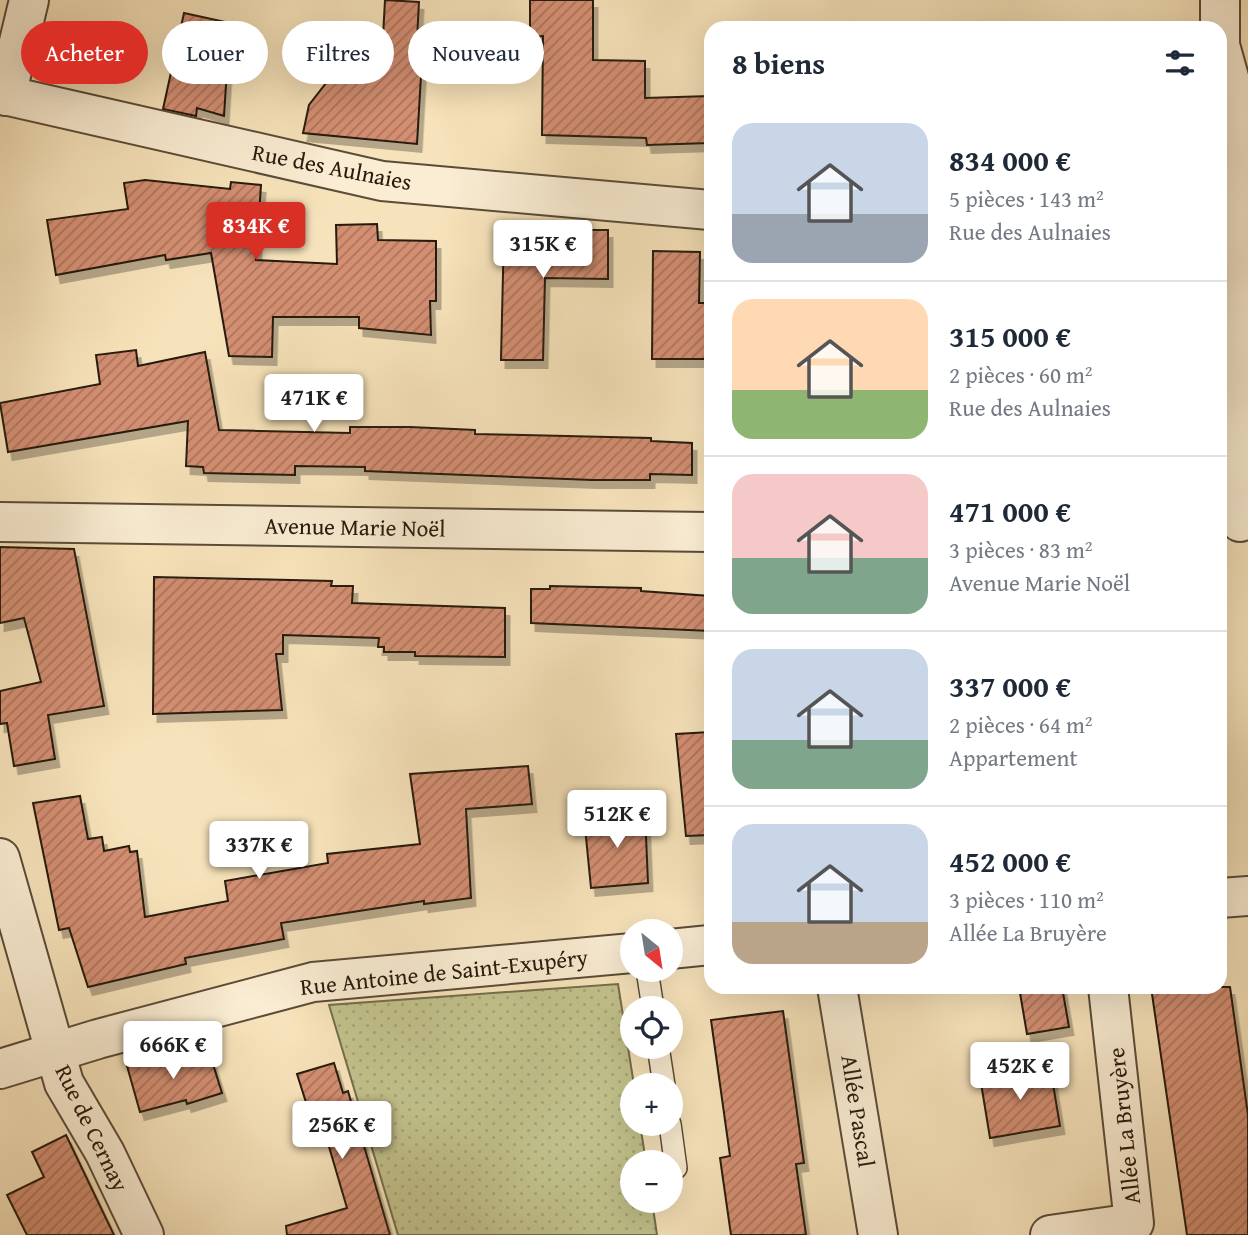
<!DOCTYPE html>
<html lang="fr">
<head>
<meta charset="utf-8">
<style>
	:root { --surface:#fff; --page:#f2f2f3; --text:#1f2937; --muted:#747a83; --line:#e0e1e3; --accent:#d93025 }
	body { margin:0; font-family:"Gentium Book Plus",serif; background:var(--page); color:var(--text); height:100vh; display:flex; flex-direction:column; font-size:26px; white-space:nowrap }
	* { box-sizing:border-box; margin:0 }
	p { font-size:23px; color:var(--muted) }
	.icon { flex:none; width:38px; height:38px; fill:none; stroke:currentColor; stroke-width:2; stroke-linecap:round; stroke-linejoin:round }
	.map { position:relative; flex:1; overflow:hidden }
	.sheet { position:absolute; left:704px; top:21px; width:523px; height:973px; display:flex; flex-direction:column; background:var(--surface); border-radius:21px; box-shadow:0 7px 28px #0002 }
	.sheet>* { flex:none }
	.guide { position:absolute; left:21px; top:21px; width:578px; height:63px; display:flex; gap:14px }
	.needle { width:46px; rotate:150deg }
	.controls { position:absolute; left:620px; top:919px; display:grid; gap:14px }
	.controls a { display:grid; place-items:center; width:63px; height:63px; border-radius:50%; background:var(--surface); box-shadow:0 7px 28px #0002; font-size:35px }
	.price { position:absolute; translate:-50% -60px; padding:0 16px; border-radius:7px; background:#fff; color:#222; font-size:23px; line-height:46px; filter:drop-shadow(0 2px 4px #0008) }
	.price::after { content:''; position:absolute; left:50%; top:42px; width:21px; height:16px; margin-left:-10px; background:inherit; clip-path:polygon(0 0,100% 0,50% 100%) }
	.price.selected { background:var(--accent); color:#fff }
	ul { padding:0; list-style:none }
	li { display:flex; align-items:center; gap:21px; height:175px; padding:0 28px }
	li+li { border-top:2px solid var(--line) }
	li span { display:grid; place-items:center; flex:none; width:196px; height:140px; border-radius:21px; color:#555 }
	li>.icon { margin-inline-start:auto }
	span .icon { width:84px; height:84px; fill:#fffc; stroke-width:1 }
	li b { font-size:30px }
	h2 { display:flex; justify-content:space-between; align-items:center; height:84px; padding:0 28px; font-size:30px }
	.chip { padding:0 24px; border-radius:32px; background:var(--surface); box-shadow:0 7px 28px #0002; font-size:24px; line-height:63px }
	.chip.selected { background:var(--accent); color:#fff }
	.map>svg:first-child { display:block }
</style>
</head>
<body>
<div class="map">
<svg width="1248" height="1235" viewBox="0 0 1248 1235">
	<defs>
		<pattern id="grass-dots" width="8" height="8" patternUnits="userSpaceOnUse" patternTransform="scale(1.75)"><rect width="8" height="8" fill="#c2c28c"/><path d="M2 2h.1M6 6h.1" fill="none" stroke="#a7a678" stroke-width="1.8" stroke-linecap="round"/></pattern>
		<pattern id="building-hatch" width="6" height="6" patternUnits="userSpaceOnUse" patternTransform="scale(1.75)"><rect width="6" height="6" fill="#d48f73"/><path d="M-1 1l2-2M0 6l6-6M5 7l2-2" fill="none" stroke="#ac745d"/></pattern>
		<filter id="shadow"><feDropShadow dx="4.5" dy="8" stdDeviation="0" flood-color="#0004"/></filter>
	</defs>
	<rect width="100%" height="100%" fill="#f7e3bb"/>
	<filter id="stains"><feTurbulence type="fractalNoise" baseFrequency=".00286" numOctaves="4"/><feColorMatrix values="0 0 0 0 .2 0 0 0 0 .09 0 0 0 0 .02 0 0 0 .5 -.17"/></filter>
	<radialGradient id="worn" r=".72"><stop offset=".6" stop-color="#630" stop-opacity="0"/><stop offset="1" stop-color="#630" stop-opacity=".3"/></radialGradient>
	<path fill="url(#grass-dots)" stroke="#746e4c" stroke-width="2" d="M618,984L634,1085L632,1124H640L646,1162H632V1200L652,1201L657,1235H398L329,1005Z"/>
	<g fill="url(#building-hatch)" stroke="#261a0d" stroke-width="2" filter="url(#shadow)">
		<path d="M385,0L419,2L416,58L422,59L417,144L303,133L309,105L351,51L382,55Z"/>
		<path d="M530,0H593V60L645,61V98L709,96L710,143L647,145L646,138L542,135L543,36L530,37Z"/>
		<path d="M184,13L230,23L224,116L197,108L196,116L163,109Z"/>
		<path d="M145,180L230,189L231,182L261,185L256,260L337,264L336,225L377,224L378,240L436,241V301H430L431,335L359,328V317H273L272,357L229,356L211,253L166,260L165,255L56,275L47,220L128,209L124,183Z"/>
		<path d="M504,230H608V279L545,278L543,360H501Z"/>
		<path d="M653,251L700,252L699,303H710V359H652Z"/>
		<path d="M136,350L138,366L205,352L219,430L350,433V427H410L475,430V434L651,438V441L692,443V475L650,474V480H592L365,471V467L295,466V475L204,473L203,467L186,466L188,421L8,452L0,403L100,384L96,355Z"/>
		<path d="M0,547L74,549L104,706L48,715L55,759L14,766L7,723L0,724V691L41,682L24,618L0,623Z"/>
		<path d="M154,577L332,581L331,586H353L352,603L505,608V657L415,656V652H384V647H378L379,638L283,635V654H276L282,710L153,714Z"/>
		<path d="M550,586L641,588V591L710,596V631L531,623V589H550Z"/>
		<path d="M710,732V835L686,836L676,734Z"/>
		<path d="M528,766L532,804L466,809L471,898L424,904V901L281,923L284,939L185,958L186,964L88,987L69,928L59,930L33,803L80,796L88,839L102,837L104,851L129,846L130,852L137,851L145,917L228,901L225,881L328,863L327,854L420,844L410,774Z"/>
		<path d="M645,812L648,883L591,888L584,817Z"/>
		<path d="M1019,987H1062L1069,1027L1027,1034Z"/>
		<path d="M1151,987H1230L1248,1115V1235H1187Z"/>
		<path d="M783,1011L804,1163L796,1164L806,1235H731L720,1158L730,1156L711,1020Z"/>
		<path d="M190,1050L194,1066L212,1061L222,1093L187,1104L186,1100L140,1112L127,1066Z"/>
		<path d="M334,1063L343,1093L348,1091L390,1235H287L286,1226L347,1208L320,1116L311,1118L297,1074Z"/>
		<path d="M1050,1066L1060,1126L990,1138L980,1077Z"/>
		<path d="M66,1135L100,1206L114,1235H27L7,1195L44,1177L32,1152Z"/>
	</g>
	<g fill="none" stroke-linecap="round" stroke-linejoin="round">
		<defs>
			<g id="service">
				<path d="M647,970L653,1008"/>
				<path d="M658,1046L664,1085"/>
				<path d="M670,1124L676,1168"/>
			</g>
			<g id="minor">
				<path d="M1220,0V45L1240,117V522"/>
				<path d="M0,94L382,181L710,210"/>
				<path d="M6,96L29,0"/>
				<path d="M0,522L710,532"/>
				<path d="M0,858L64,1083L105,1153L144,1235"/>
				<path d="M1220,898L1248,896"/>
				<path d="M670,949L710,945"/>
				<path d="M837,987L878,1235"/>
				<path d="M0,1069L98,1039L313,982L632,953"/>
				<path d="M1050,1235L1134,1223L1108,987"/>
			</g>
		</defs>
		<use href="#service" stroke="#5a4c38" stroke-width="24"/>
		<use href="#minor" stroke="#5a4c38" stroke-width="42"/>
		<use href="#service" stroke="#faedd3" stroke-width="21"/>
		<use href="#minor" stroke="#faedd3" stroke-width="38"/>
	</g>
	<g text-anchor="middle" stroke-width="6" stroke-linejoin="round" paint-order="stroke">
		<g font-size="23" fill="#261a0d" stroke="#faedd3">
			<text transform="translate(332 167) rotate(11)" y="8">Rue des Aulnaies</text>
			<text transform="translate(355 527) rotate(1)" y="8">Avenue Marie Noël</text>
			<text transform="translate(444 972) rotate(-6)" y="8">Rue Antoine de Saint-Exupéry</text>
			<text transform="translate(858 1111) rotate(81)" y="8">Allée Pascal</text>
			<text transform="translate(1124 1126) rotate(-96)" y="8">Allée La Bruyère</text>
			<text transform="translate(92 1128) rotate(64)" y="8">Rue de Cernay</text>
		</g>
	</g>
	<rect width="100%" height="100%" filter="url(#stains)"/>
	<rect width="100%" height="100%" fill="url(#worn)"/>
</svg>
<div class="controls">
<a><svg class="needle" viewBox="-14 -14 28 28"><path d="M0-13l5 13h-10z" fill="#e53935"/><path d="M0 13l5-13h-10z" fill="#747a83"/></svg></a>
<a><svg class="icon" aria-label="locate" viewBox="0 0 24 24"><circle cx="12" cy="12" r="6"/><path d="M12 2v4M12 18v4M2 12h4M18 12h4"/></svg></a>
<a>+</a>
<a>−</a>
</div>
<b class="price selected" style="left:256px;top:262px">834K €</b>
<b class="price" style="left:543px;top:280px">315K €</b>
<b class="price" style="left:314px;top:434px">471K €</b>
<b class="price" style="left:617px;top:850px">512K €</b>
<b class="price" style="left:259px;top:881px">337K €</b>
<b class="price" style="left:173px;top:1081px">666K €</b>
<b class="price" style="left:1020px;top:1102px">452K €</b>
<b class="price" style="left:342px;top:1161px">256K €</b>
<div class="guide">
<a class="chip selected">Acheter</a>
<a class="chip">Louer</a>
<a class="chip">Filtres</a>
<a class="chip">Nouveau</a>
</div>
<section class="sheet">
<h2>8 biens<svg class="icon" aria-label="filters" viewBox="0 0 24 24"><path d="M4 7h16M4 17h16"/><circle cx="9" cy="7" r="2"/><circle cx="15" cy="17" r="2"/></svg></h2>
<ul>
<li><span style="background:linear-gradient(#c9d6e8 65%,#9aa5b1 0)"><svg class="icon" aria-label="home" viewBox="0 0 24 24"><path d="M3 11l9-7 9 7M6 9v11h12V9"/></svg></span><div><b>834 000 €</b><p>5 pièces · 143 m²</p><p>Rue des Aulnaies</p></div></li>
<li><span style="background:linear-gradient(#ffd9b3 65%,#8fb573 0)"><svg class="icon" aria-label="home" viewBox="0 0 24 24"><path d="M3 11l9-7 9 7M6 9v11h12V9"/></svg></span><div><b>315 000 €</b><p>2 pièces · 60 m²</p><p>Rue des Aulnaies</p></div></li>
<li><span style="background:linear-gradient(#f6c9c9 60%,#7fa58c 0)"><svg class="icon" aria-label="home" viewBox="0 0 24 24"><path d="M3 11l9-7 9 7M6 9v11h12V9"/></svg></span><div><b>471 000 €</b><p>3 pièces · 83 m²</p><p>Avenue Marie Noël</p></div></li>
<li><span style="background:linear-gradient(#c9d6e8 65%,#7fa58c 0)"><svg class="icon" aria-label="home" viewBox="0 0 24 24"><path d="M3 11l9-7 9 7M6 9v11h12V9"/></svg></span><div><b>337 000 €</b><p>2 pièces · 64 m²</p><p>Appartement</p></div></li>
<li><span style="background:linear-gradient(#c9d6e8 70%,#b9a48a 0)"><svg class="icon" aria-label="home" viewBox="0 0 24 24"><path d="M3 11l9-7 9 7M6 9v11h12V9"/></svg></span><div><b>452 000 €</b><p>3 pièces · 110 m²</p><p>Allée La Bruyère</p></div></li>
</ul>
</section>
</div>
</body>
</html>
